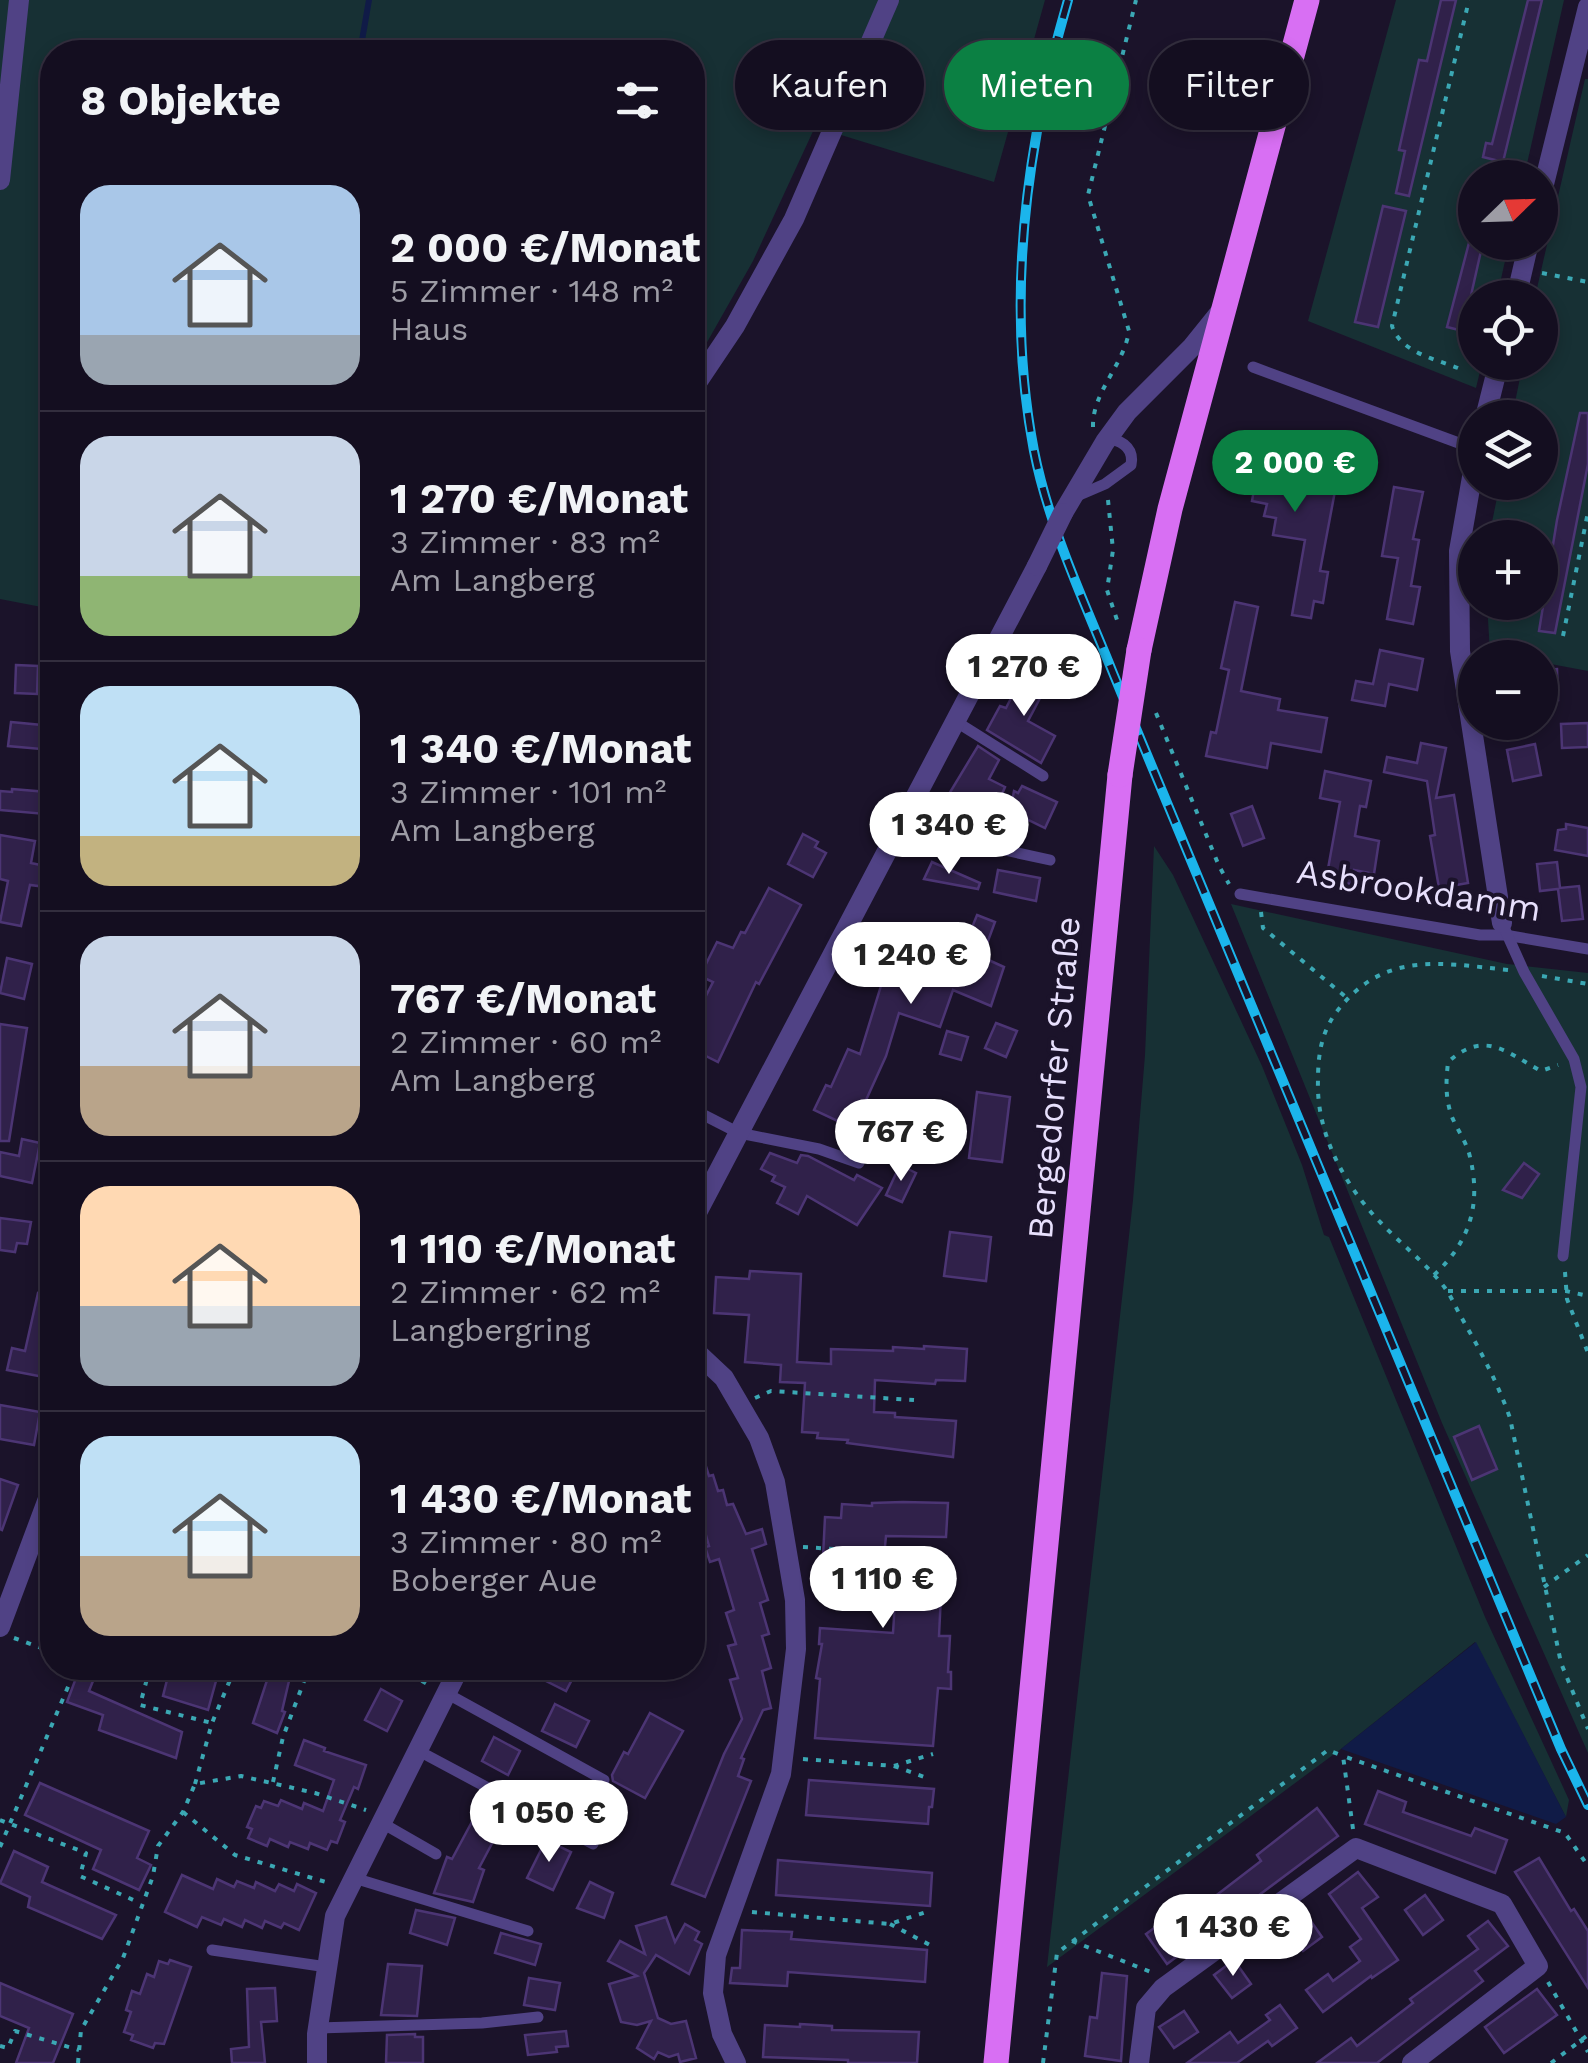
<!DOCTYPE html>
<html lang="de">
<head>
<meta charset="utf-8">
<style>
	:root { --surface:#140e20; --page:#1d1729; --text:#f1f3f6; --muted:#9d9ca5; --line:#332e3e; --accent:#0b8043 }
	body { margin:0; font-family:"Work Sans",sans-serif; background:var(--page); color:var(--text); height:100vh; display:flex; flex-direction:column; font-size:38px; white-space:nowrap }
	* { box-sizing:border-box; margin:0 }
	p { font-size:32px; color:var(--muted) }
	.icon { flex:none; width:55px; height:55px; fill:none; stroke:currentColor; stroke-width:2; stroke-linecap:round; stroke-linejoin:round }
	.map { position:relative; flex:1; overflow:hidden }
	.side { position:absolute; left:40px; top:40px; width:665px; height:1640px; display:flex; flex-direction:column; background:var(--surface); border-radius:40px; box-shadow:0 5px 15px #0003,0 0 0 2px var(--line) }
	.side>* { flex:none }
	.top-card { position:absolute; left:735px; top:40px; width:702px; height:90px; display:flex; gap:20px }
	.needle { width:65px; rotate:67deg }
	.tools { position:absolute; left:1458px; top:160px; display:grid; gap:20px }
	.tools a { display:grid; place-items:center; width:100px; height:100px; border-radius:50%; background:var(--surface); box-shadow:0 5px 15px #0003,0 0 0 2px var(--line); font-size:50px }
	.price { position:absolute; translate:-50% -85px; padding:0 22px; border-radius:35px; background:#fff; color:#222; font-size:32px; line-height:65px; filter:drop-shadow(0 2px 5px #0008) }
	.price::after { content:''; position:absolute; left:50%; top:60px; width:30px; height:22px; margin-left:-15px; background:inherit; clip-path:polygon(0 0,100% 0,50% 100%) }
	.price.current { background:var(--accent); color:#fff }
	ul { padding:0; list-style:none }
	li { display:flex; align-items:center; gap:30px; height:250px; padding:0 40px }
	li+li { border-top:2px solid var(--line) }
	li span { display:grid; place-items:center; flex:none; width:280px; height:200px; border-radius:30px; color:#555 }
	li>.icon { margin-inline-start:auto }
	span .icon { width:120px; height:120px; fill:#fffc; stroke-width:1 }
	li b { font-size:42px }
	h2 { display:flex; justify-content:space-between; align-items:center; height:120px; padding:0 40px; font-size:42px }
	.chip { padding:0 35px; border-radius:45px; background:var(--surface); box-shadow:0 5px 15px #0003,0 0 0 2px var(--line); font-size:35px; line-height:90px }
	.chip.current { background:var(--accent); color:#fff }
	.map>svg:first-child { display:block }
</style>
</head>
<body>
<div class="map">
<svg width="1588" height="2063" viewBox="0 0 1588 2063">
	<rect width="100%" height="100%" fill="#1b132a"/>
	<g fill="#173034">
		<path d="M0,0H1045L994,182L815,127L753,261L693,367L692,52H52V609L0,599Z"/>
		<path d="M1396,0H1564L1524,177L1475,178V242L1509,243L1497,297L1475,298V362L1482,363L1476,388L1308,321Z"/>
		<path d="M1585,79H1588V671L1540,662V658L1490,653L1487,603L1540,602V538L1489,537L1500,483L1540,482V418L1512,417L1523,363L1540,362V298L1535,297Z"/>
		<path d="M1154,846L1173,875L1262,1066L1302,1165L1324,1235L1329,1237L1485,1617L1569,1800L1566,1817L1475,1642L1341,1749L1047,1967L1133,1200L1145,1055Z"/>
		<path d="M1231,904L1507,964L1588,973V1753L1442,1423Z"/>
	</g>
	<path fill="#101b47" d="M1476,1642L1566,1817L1556,1824L1341,1749Z"/>
	<g fill="none" stroke-linecap="round" stroke-linejoin="round">
		<g stroke="#101b47" stroke-width="6">
			<path d="M360,52L369,0"/>
			<path d="M49,1474L52,1464"/>
		</g>
	</g>
	<g fill="#30214a" stroke="#4c3574" stroke-width="2.5">
		<path d="M1441,0H1456L1409,196L1396,193L1405,151L1399,150L1419,60L1427,61Z"/>
		<path d="M1528,0H1542L1503,162L1483,157L1486,143L1492,144Z"/>
		<path d="M1383,206L1406,211L1378,327L1355,322Z"/>
		<path d="M1470,239L1483,242L1463,331L1447,327Z"/>
		<path d="M1580,413H1588V464L1555,633L1539,631L1557,520Z"/>
		<path d="M1245,433L1282,440L1318,488L1335,491L1320,571L1328,572L1323,603L1314,601L1311,618L1292,615L1305,540L1273,535L1276,518L1264,516L1267,504L1252,501L1261,450Z"/>
		<path d="M1394,487L1423,492L1413,539L1419,540L1411,586L1420,587L1413,624L1387,619L1398,558L1382,556Z"/>
		<path d="M1235,602L1258,607L1241,691L1280,699L1278,710L1327,718L1321,752L1271,743L1267,768L1206,756L1211,732L1216,733L1229,670L1221,668Z"/>
		<path d="M1380,650L1423,659L1417,690L1389,684L1385,706L1352,700L1356,681L1373,684Z"/>
		<path d="M16,665L38,666L37,694L15,693Z"/>
		<path d="M1026,669L1049,681L1028,721L1055,736L1041,763L987,730L1000,706L1006,708Z"/>
		<path d="M1557,669L1558,700H1540V670Z"/>
		<path d="M11,722L52,726V750L8,746Z"/>
		<path d="M1588,723V747L1562,748L1561,724Z"/>
		<path d="M1421,743L1446,748L1436,798L1454,795L1468,883L1439,888L1430,836L1435,835L1427,781L1384,772L1387,757L1417,763Z"/>
		<path d="M1535,744L1541,775L1513,781L1507,750Z"/>
		<path d="M978,746L999,760L989,779L1005,787L996,808L978,799L974,807L949,794Z"/>
		<path d="M1325,771L1371,781L1366,807L1360,806L1355,836L1379,841L1374,874L1354,870L1351,884L1326,880L1340,802L1320,798Z"/>
		<path d="M1022,786L1057,802L1045,828L1010,811L1014,791L1018,793Z"/>
		<path d="M12,789L47,792L45,814L0,810V791L12,792Z"/>
		<path d="M1252,806L1264,838L1243,846L1231,814Z"/>
		<path d="M1566,824L1588,828V856L1555,850L1558,830L1566,829Z"/>
		<path d="M803,834L818,842L815,847L826,853L813,877L788,864Z"/>
		<path d="M0,835L35,841L31,863L50,867L46,887L30,885L21,926L0,922L8,881L0,879Z"/>
		<path d="M932,862L980,883L978,889L924,879Z"/>
		<path d="M1557,862L1560,888L1579,886L1583,919L1562,921L1558,889L1540,891L1537,864Z"/>
		<path d="M998,870L1040,878L1036,901L994,892Z"/>
		<path d="M769,888L801,905L759,984L756,982L718,1062L692,1049V1023L713,982L700,976L717,942L733,948L741,932L745,933Z"/>
		<path d="M977,915L995,922L982,957L1004,967L991,1006L953,990L940,1027L899,1013L886,1056L862,1109L868,1112L859,1131L814,1110L826,1085L831,1087L848,1049L860,1054L884,976L881,975L897,931L939,946L944,932L967,940Z"/>
		<path d="M7,958L32,964L24,999L0,993Z"/>
		<path d="M996,1023L1017,1031L1006,1057L985,1048Z"/>
		<path d="M0,1024L27,1028L9,1141H0Z"/>
		<path d="M947,1031L968,1037L961,1060L940,1054Z"/>
		<path d="M977,1092L1010,1097L1002,1162L969,1158Z"/>
		<path d="M22,1139L40,1143L32,1183L0,1176V1152L19,1156Z"/>
		<path d="M770,1153L797,1163L801,1155L808,1156L854,1180L857,1175L882,1188L857,1225L807,1196L798,1214L777,1203L785,1187L772,1181L775,1176L761,1169Z"/>
		<path d="M1524,1163L1539,1174L1522,1198L1503,1190Z"/>
		<path d="M900,1165L916,1173L902,1202L886,1195Z"/>
		<path d="M0,1218L31,1222L27,1244L17,1243L15,1252L0,1250Z"/>
		<path d="M950,1232L991,1237L986,1281L944,1276Z"/>
		<path d="M750,1271L801,1274L797,1362L831,1364V1349L893,1351V1347L924,1349V1346L967,1349L965,1381L936,1380L935,1384L875,1380L874,1412L895,1413V1417L956,1421L953,1457L847,1443L848,1440L817,1438L818,1433L802,1432L805,1383L780,1382L781,1365L745,1362L749,1315L714,1313L716,1277L749,1279Z"/>
		<path d="M38,1293L52,1296L49,1378L7,1370L12,1348L25,1351Z"/>
		<path d="M0,1405L40,1412L34,1445L0,1439Z"/>
		<path d="M1479,1426L1497,1469L1472,1480L1454,1437Z"/>
		<path d="M692,1435H696L709,1476L713,1475L718,1491L723,1490L727,1505L733,1504L746,1534L762,1529L766,1544L752,1549L768,1600L760,1603L769,1634L762,1636L771,1668L762,1671L771,1708L763,1710L741,1758L744,1759L738,1776L751,1781L705,1897L672,1884L724,1754L742,1719L730,1680L738,1678L728,1646L736,1644L726,1613L734,1610L719,1559L710,1562L705,1547L709,1546L700,1514L692,1516Z"/>
		<path d="M0,1479L18,1485L2,1530L0,1529Z"/>
		<path d="M903,1502L948,1503L946,1537L886,1536L883,1567L942,1574L939,1636H950L948,1672H951V1689L938,1688L933,1746L815,1738L820,1679L816,1678L822,1644H819L820,1628L893,1633L895,1601L836,1594L837,1578L822,1577L825,1517L841,1518L842,1504L872,1506V1503Z"/>
		<path d="M170,1668H214L209,1678L216,1681L208,1710L163,1696Z"/>
		<path d="M271,1668H292L282,1711L285,1712L277,1733L253,1723Z"/>
		<path d="M550,1668H578L566,1691L544,1680Z"/>
		<path d="M79,1670L95,1676L89,1691L182,1732L176,1758L99,1730L103,1715L67,1702Z"/>
		<path d="M381,1689L402,1701L387,1731L365,1720Z"/>
		<path d="M555,1704L589,1721L576,1747L542,1731Z"/>
		<path d="M650,1713L683,1731L645,1798L613,1781L612,1775L624,1752L628,1754Z"/>
		<path d="M494,1737L520,1751L508,1775L482,1761Z"/>
		<path d="M304,1740L325,1748L324,1751L366,1765L358,1789L354,1787L340,1820L345,1822L337,1843L331,1841L327,1850L310,1843L308,1849L290,1842L288,1847L270,1839L267,1846L248,1838L252,1829L247,1827L256,1806L261,1808L264,1801L278,1806L281,1800L302,1809L304,1803L323,1811L334,1780L295,1765Z"/>
		<path d="M809,1780L934,1789L932,1807H929L928,1824L806,1815Z"/>
		<path d="M40,1783L149,1831L137,1858L151,1865L139,1890L93,1869L101,1850L25,1815Z"/>
		<path d="M1378,1791L1406,1802L1403,1812L1471,1836L1475,1828L1507,1840L1495,1873L1365,1824Z"/>
		<path d="M481,1805L506,1817L479,1868L484,1870L473,1902L434,1893L447,1857L452,1859Z"/>
		<path d="M1317,1808L1338,1836L1167,1964L1146,1934L1169,1917L1172,1922L1202,1901L1205,1904L1261,1861L1257,1855Z"/>
		<path d="M546,1840L571,1852L553,1890L527,1878Z"/>
		<path d="M14,1851L48,1867L42,1882L116,1915L102,1939L28,1907L30,1897L0,1883Z"/>
		<path d="M1539,1858L1571,1911L1574,1909L1588,1931V1988L1515,1872Z"/>
		<path d="M778,1860L932,1873L930,1906L776,1895Z"/>
		<path d="M1358,1872L1378,1897L1362,1908L1398,1960L1372,1978L1371,1976L1323,2012L1306,1990L1328,1974L1333,1981L1360,1961L1350,1947L1361,1939L1329,1894Z"/>
		<path d="M182,1875L213,1889L217,1879L234,1887L237,1881L254,1888L256,1882L275,1891L279,1884L294,1891L297,1884L316,1893L299,1930L284,1923L281,1928L265,1921L262,1928L245,1920L242,1927L224,1919L221,1925L202,1917L197,1927L165,1912Z"/>
		<path d="M590,1882L613,1893L604,1918L577,1908Z"/>
		<path d="M1425,1895L1443,1920L1423,1935L1405,1910Z"/>
		<path d="M416,1910L455,1918L447,1945L410,1933Z"/>
		<path d="M1303,1910L1322,1937L1303,1951L1283,1924Z"/>
		<path d="M666,1917L675,1942L685,1924L699,1932L695,1940L702,1944L689,1974L656,1955L644,1973L658,2018L671,2024L686,2021L696,2058L680,2062L678,2054L669,2057L658,2052L654,2059L637,2048L651,2021L637,2025L621,2022L609,1984L637,1976L608,1961L620,1941L645,1954L636,1926Z"/>
		<path d="M1488,1921L1508,1946L1475,1971L1483,1981L1377,2063H1317L1351,2038L1357,2046L1413,2003L1410,1999L1478,1949L1468,1936Z"/>
		<path d="M742,1930L792,1932L791,1939L927,1950L925,1982L788,1972L787,1986L730,1983L732,1968H740Z"/>
		<path d="M501,1933L541,1944L535,1965L495,1953Z"/>
		<path d="M170,1960L191,1967L164,2044L155,2043L153,2048L131,2040L133,2035L124,2032L131,2012L126,2010L132,1991L140,1994L147,1974L154,1977L159,1961L168,1964Z"/>
		<path d="M1234,1960L1251,1984L1232,1998L1214,1975Z"/>
		<path d="M388,1964L422,1966L417,2016L381,2015Z"/>
		<path d="M1102,1973L1127,1976L1121,2061L1085,2056L1090,2017L1097,2018Z"/>
		<path d="M529,1978L560,1983L555,2010L524,2005Z"/>
		<path d="M0,1983L73,2014L53,2063H16L29,2028L0,2016Z"/>
		<path d="M275,1988L277,2021L261,2022L265,2063H232L231,2049L249,2047L247,1989Z"/>
		<path d="M1537,1989L1557,2015L1504,2053L1485,2027Z"/>
		<path d="M1280,2005L1297,2028L1272,2046L1268,2041L1237,2063H1187L1230,2032L1238,2043L1270,2020L1266,2015Z"/>
		<path d="M1184,2011L1198,2032L1174,2048L1159,2027Z"/>
		<path d="M800,2024L832,2026V2030L919,2032L917,2063H848V2060L763,2057L765,2025L800,2027Z"/>
		<path d="M566,2031L568,2046L556,2047L557,2052L528,2055L525,2035Z"/>
		<path d="M415,2034V2037H423V2063H386L387,2035Z"/>
	</g>
	<g fill="none" stroke-linecap="round" stroke-linejoin="round">
		<g stroke="#3ba8b4" stroke-width="4" stroke-dasharray="5 8" stroke-linecap="butt">
			<path d="M1542,273L1588,282"/>
			<path d="M1458,368C1435,359 1400,352 1392,326L1469,0"/>
			<path d="M1093,427C1092,392 1124,365 1129,331L1088,195L1136,0"/>
			<path d="M1108,500L1113,550L1107,590L1118,623"/>
			<path d="M1563,636L1588,512"/>
			<path d="M1156,713L1219,866L1229,884"/>
			<path d="M1261,912L1263,928L1347,998"/>
			<path d="M1508,970C1440,963 1382,950 1335,1014C1321,1034 1318,1056 1318,1080C1316,1133 1344,1185 1381,1223C1402,1245 1427,1264 1445,1288C1451,1296 1455,1306 1460,1315C1479,1348 1497,1381 1510,1418L1561,1663L1588,1729"/>
			<path d="M1542,976L1588,984"/>
			<path d="M1565,1272L1567,1299L1588,1353"/>
			<path d="M1434,1275C1471,1241 1482,1202 1469,1153C1465,1140 1457,1129 1452,1117C1445,1098 1446,1081 1448,1062C1484,1030 1505,1051 1541,1071L1558,1065"/>
			<path d="M1448,1291H1566L1588,1296"/>
			<path d="M755,1398L771,1391L914,1400"/>
			<path d="M803,1547L911,1554"/>
			<path d="M1544,1587L1588,1555"/>
			<path d="M14,1638L52,1652"/>
			<path d="M129,1668L148,1675L140,1705L212,1723"/>
			<path d="M399,1668L429,1685"/>
			<path d="M803,1759L894,1766L933,1754"/>
			<path d="M894,1766L930,1779"/>
			<path d="M273,1782L283,1737L309,1668"/>
			<path d="M195,1784L212,1723L235,1668"/>
			<path d="M183,1812L235,1855L329,1883"/>
			<path d="M0,1820L86,1853L80,1876L140,1903"/>
			<path d="M1353,1829L1343,1756L1565,1833L1588,1866"/>
			<path d="M0,1847L76,1668"/>
			<path d="M752,1912L890,1924L926,1912"/>
			<path d="M890,1924L930,1945"/>
			<path d="M1072,1941L1151,1972"/>
			<path d="M1548,1982L1588,2052"/>
			<path d="M0,2046L8,2048L15,2031L79,2050"/>
			<path d="M78,2063L81,2030L123,1958L153,1876L158,1846L183,1812L195,1784L241,1776L315,1793L366,1810"/>
			<path d="M1043,2063L1057,1953L1328,1750L1343,1756"/>
			<path d="M1551,2063L1588,2035"/>
		</g>
		<g stroke="#504285" stroke-width="11">
			<path d="M1253,367L1475,449"/>
			<path d="M1077,496L1105,484L1131,465C1134,450 1125,442 1111,439L1107,441"/>
			<path d="M955,721L1043,776"/>
			<path d="M900,827L1050,860"/>
			<path d="M1240,894L1480,935H1505L1588,949"/>
			<path d="M1502,923L1524,972L1574,1059L1581,1087L1563,1256"/>
			<path d="M692,1109L739,1133L819,1149L859,1163"/>
			<path d="M446,1693L604,1780"/>
			<path d="M417,1750L593,1844"/>
			<path d="M382,1823L436,1854"/>
			<path d="M354,1878L528,1931"/>
			<path d="M212,1950L327,1967"/>
			<path d="M318,2028L482,2023L538,2017"/>
		</g>
		<g stroke="#504285" stroke-width="20">
			<path d="M0,180L19,0"/>
			<path d="M1540,200L1588,7"/>
			<path d="M1516,298L1529,242"/>
			<path d="M692,390L735,326L794,219L889,0"/>
			<path d="M1485,418L1499,362"/>
			<path d="M1475,460L1459,551L1460,651L1502,923"/>
			<path d="M692,1348L724,1378L759,1438L775,1482L795,1600L796,1649L781,1774L716,1955L713,1993L722,2034L736,2063"/>
			<path d="M0,1627L52,1488"/>
			<path d="M1139,2063L1146,2008L1163,1988L1356,1848L1502,1904L1538,1966L1412,2063"/>
		</g>
		<g stroke="#504285" stroke-width="20">
			<path d="M1063,513L1105,442L1127,412L1192,347L1221,311"/>
			<path d="M692,1222L1037,566"/>
			<path d="M317,2063V2034L335,1916L459,1668"/>
		</g>
		<g stroke="#d86ff3" stroke-width="25">
			<path d="M1139,650L1170,509L1307,0"/>
			<path d="M996,2063L1120,775"/>
		</g>
		<defs>
			<path id="rail" d="M1068,0C1026,145 1005,300 1034,451C1049,527 1084,601 1113,673L1561,1749L1588,1805"/>
		</defs>
		<use href="#rail" stroke="#1bb5ec" stroke-width="10"/>
		<use href="#rail" stroke="#1b132a" stroke-width="6" stroke-dasharray="19" stroke-linecap="butt"/>
		<path stroke="#504285" stroke-width="20" d="M1037,566L1063,513"/>
		<path stroke="#d86ff3" stroke-width="25" d="M1120,775L1139,650"/>
	</g>
	<g text-anchor="middle" stroke-width="8" stroke-linejoin="round" paint-order="stroke">
		<g font-size="35" fill="#e7dffc" stroke="#1b132a">
			<text transform="translate(1419 890) rotate(9)" y="12">Asbrookdamm</text>
			<text transform="translate(1054 1078) rotate(-85)" y="12">Bergedorfer Straße</text>
		</g>
	</g>
</svg>
<div class="tools">
<a><svg class="needle" viewBox="-14 -14 28 28"><path d="M0-13l5 13h-10z" fill="#e53935"/><path d="M0 13l5-13h-10z" fill="#9d9ca5"/></svg></a>
<a><svg class="icon" aria-label="locate" viewBox="0 0 24 24"><circle cx="12" cy="12" r="6"/><path d="M12 2v4M12 18v4M2 12h4M18 12h4"/></svg></a>
<a><svg class="icon" aria-label="layers" viewBox="0 0 24 24"><path d="M12 4l9 5-9 5-9-5zM3 14l9 5 9-5"/></svg></a>
<a>+</a>
<a>−</a>
</div>
<b class="price current" style="left:1295px;top:515px">2 000 €</b>
<b class="price" style="left:1024px;top:719px">1 270 €</b>
<b class="price" style="left:949px;top:877px">1 340 €</b>
<b class="price" style="left:911px;top:1007px">1 240 €</b>
<b class="price" style="left:901px;top:1184px">767 €</b>
<b class="price" style="left:883px;top:1631px">1 110 €</b>
<b class="price" style="left:549px;top:1865px">1 050 €</b>
<b class="price" style="left:1233px;top:1979px">1 430 €</b>
<div class="top-card">
<a class="chip">Kaufen</a>
<a class="chip current">Mieten</a>
<a class="chip">Filter</a>
</div>
<section class="side">
<h2>8 Objekte<svg class="icon" aria-label="filters" viewBox="0 0 24 24"><path d="M4 7h16M4 17h16"/><circle cx="9" cy="7" r="2"/><circle cx="15" cy="17" r="2"/></svg></h2>
<ul>
<li><span style="background:linear-gradient(#a9c7e8 75%,#9aa5b1 0)"><svg class="icon" aria-label="home" viewBox="0 0 24 24"><path d="M3 11l9-7 9 7M6 9v11h12V9"/></svg></span><div><b>2 000 €/Monat</b><p>5 Zimmer · 148 m²</p><p>Haus</p></div></li>
<li><span style="background:linear-gradient(#c9d6e8 70%,#8fb573 0)"><svg class="icon" aria-label="home" viewBox="0 0 24 24"><path d="M3 11l9-7 9 7M6 9v11h12V9"/></svg></span><div><b>1 270 €/Monat</b><p>3 Zimmer · 83 m²</p><p>Am Langberg</p></div></li>
<li><span style="background:linear-gradient(#bfe0f5 75%,#c2b280 0)"><svg class="icon" aria-label="home" viewBox="0 0 24 24"><path d="M3 11l9-7 9 7M6 9v11h12V9"/></svg></span><div><b>1 340 €/Monat</b><p>3 Zimmer · 101 m²</p><p>Am Langberg</p></div></li>
<li><span style="background:linear-gradient(#c9d6e8 65%,#b9a48a 0)"><svg class="icon" aria-label="home" viewBox="0 0 24 24"><path d="M3 11l9-7 9 7M6 9v11h12V9"/></svg></span><div><b>767 €/Monat</b><p>2 Zimmer · 60 m²</p><p>Am Langberg</p></div></li>
<li><span style="background:linear-gradient(#ffd9b3 60%,#9aa5b1 0)"><svg class="icon" aria-label="home" viewBox="0 0 24 24"><path d="M3 11l9-7 9 7M6 9v11h12V9"/></svg></span><div><b>1 110 €/Monat</b><p>2 Zimmer · 62 m²</p><p>Langbergring</p></div></li>
<li><span style="background:linear-gradient(#bfe0f5 60%,#b9a48a 0)"><svg class="icon" aria-label="home" viewBox="0 0 24 24"><path d="M3 11l9-7 9 7M6 9v11h12V9"/></svg></span><div><b>1 430 €/Monat</b><p>3 Zimmer · 80 m²</p><p>Boberger Aue</p></div></li>
</ul>
</section>
</div>
</body>
</html>
